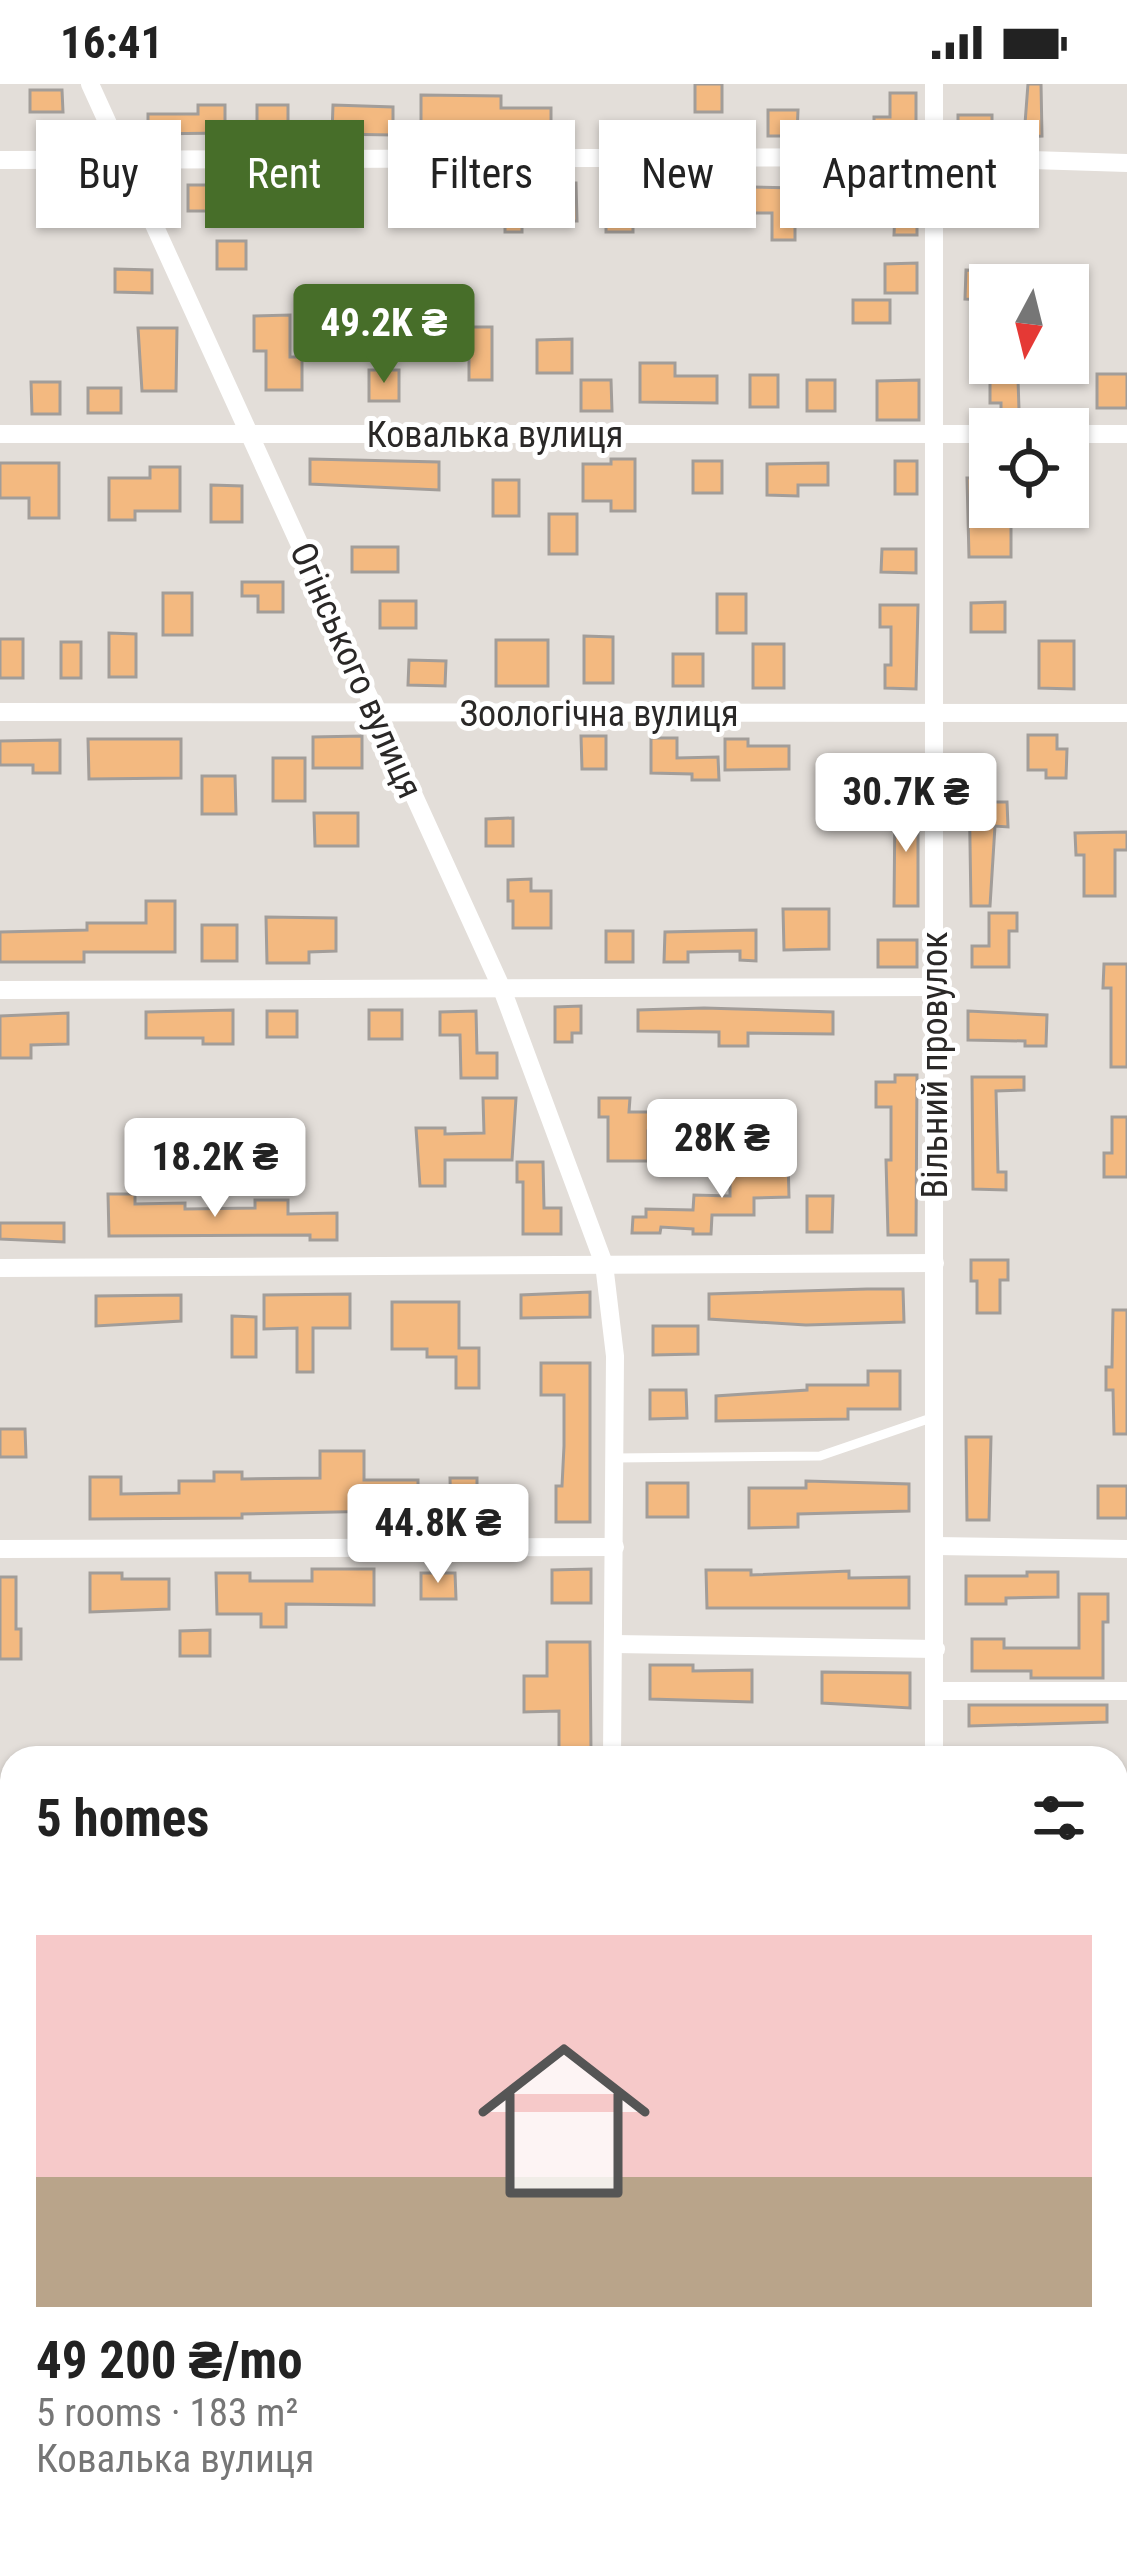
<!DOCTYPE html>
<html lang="en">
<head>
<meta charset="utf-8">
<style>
	:root { --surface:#fff; --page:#f6f6f6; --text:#222; --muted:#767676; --line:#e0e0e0; --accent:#476e29 }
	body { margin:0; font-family:"Roboto Condensed",sans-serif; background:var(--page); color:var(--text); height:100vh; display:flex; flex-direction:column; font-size:45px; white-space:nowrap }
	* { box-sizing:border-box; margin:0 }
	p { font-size:39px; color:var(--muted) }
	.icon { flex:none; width:66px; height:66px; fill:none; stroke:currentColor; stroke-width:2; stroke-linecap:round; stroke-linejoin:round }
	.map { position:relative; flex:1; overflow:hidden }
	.drawer { position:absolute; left:0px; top:1662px; width:1128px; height:804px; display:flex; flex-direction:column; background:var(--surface); border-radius:36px 36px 0 0; box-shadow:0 3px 9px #0004 }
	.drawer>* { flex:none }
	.hud { position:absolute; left:36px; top:36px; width:1056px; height:108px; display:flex; gap:24px }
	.needle { width:78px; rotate:187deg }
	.buttons { position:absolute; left:969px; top:180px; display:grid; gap:24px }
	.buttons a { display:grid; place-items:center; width:120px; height:120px; border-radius:0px; background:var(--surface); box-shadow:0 3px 9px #0004; font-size:60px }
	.price { position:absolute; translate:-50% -102px; padding:0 27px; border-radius:12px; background:#fff; color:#222; font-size:39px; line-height:78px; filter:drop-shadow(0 3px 6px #0008) }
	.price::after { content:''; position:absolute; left:50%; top:72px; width:36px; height:27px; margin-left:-18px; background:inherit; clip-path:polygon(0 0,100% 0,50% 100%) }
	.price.current { background:var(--accent); color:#fff }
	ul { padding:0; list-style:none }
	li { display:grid; align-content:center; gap:24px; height:636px; padding:0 36px }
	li+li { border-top:3px solid var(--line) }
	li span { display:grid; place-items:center; height:372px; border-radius:0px; color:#555 }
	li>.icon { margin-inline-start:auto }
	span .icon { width:216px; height:216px; fill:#fffc; stroke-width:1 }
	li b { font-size:51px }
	h2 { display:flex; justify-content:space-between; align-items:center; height:144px; padding:0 36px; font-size:51px }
	.tag { padding:0 42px; border-radius:0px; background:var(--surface); box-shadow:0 3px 9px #0004; font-size:42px; line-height:108px }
	.tag.current { background:var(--accent); color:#fff }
	.status { display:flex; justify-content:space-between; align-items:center; height:84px; padding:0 60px; background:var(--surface); direction:ltr }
	.status svg { height:33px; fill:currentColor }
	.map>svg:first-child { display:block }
</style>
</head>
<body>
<div class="status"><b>16:41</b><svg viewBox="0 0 49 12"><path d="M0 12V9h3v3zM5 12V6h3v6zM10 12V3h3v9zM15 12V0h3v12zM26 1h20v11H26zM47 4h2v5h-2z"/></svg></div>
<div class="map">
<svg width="1127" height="2466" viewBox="0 0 1127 2466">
	<rect width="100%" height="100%" fill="#e3ded9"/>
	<g fill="#f3b980" stroke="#a29d99" stroke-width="3">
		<rect x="695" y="0" width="27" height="28"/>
		<path d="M1028,0H1041L1042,52L1024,53Z"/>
		<path d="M30,6H62L63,28H30Z"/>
		<path d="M890,9H916V52H874V33H890Z"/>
		<path d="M421,11L501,12V24H551V52H528V42L449,41V52H421Z"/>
		<path d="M198,21H225V49L148,50V30H198Z"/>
		<rect x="257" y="21" width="31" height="29"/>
		<path d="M333,21L393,23V51L332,50Z"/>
		<path d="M768,26H798L797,52H768Z"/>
		<path d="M958,31H992V57L958,58Z"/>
		<path d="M606,98H668V129H633V148H606Z"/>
		<path d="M529,99H576L577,137H555V123H529Z"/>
		<rect x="188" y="101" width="36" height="26"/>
		<path d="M77,102H110L111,123H99V136H62V114H77Z"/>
		<path d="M470,102H498V119H522V148H505V133H470Z"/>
		<path d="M698,102L795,104V156H772V129H727V140H698Z"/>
		<path d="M896,103H910V128H917V151H894Z"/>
		<path d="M338,110V138H304V111Z"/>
		<rect x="217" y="157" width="29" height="28"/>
		<path d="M917,179V209H885V180Z"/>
		<path d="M115,185L152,186V209L115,208Z"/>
		<path d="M966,186L994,187L990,216L965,215Z"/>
		<rect x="853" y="216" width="37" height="23"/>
		<path d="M290,231V273H302V306H266V267H254V232Z"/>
		<rect x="469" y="243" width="23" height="53"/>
		<path d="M138,244H177L176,307H142Z"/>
		<path d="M572,255V289H537V256Z"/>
		<path d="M640,279H675V292H717V319L640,318Z"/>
		<rect x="369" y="286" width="30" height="31"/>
		<rect x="1097" y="290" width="30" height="34"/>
		<rect x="750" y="291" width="28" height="32"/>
		<path d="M1018,295L1019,326L1001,327V319H990V296Z"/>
		<path d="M581,296H611L612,327H581Z"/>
		<rect x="807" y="296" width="28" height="31"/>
		<path d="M919,296V336H877V297Z"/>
		<path d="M31,298H60V330H32Z"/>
		<rect x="88" y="304" width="33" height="25"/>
		<path d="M310,375L439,378V406L310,400Z"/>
		<path d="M611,375H635V427H611V417H583V380H611Z"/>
		<rect x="693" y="377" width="29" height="32"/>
		<rect x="895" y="377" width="22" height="33"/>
		<path d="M0,379H59V434H29V414H0Z"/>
		<path d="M828,379V401H798V412L767,411V380Z"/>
		<path d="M150,383H180V427H135V436H109V394H150Z"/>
		<path d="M967,394H990V437H1011V473H969Z"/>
		<rect x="493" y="396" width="26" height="36"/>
		<path d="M211,401L242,402V438H211Z"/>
		<rect x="549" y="430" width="28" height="40"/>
		<rect x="352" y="463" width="46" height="25"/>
		<path d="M882,465H916V489L881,488Z"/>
		<path d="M242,498H283V528H258V512H242Z"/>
		<rect x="163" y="509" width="29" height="42"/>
		<rect x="717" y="510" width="29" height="39"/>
		<rect x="380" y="517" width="36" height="27"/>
		<path d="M1005,518V548H971V519Z"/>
		<path d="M880,521H918L916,605L885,604V581H891V543H880Z"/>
		<path d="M109,549L136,550V593H109Z"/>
		<path d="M584,552L613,553V599H584Z"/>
		<rect x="0" y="555" width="23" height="39"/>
		<rect x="496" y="556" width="52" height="46"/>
		<path d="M1039,557H1074V605L1039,604Z"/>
		<rect x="61" y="558" width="20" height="36"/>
		<rect x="753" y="560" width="31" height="44"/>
		<rect x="673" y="570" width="30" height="32"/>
		<path d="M409,576L446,577L445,602L408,601Z"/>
		<path d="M1028,651H1057V665H1067L1066,694H1046V686H1028Z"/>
		<path d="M362,652V684H313V653Z"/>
		<path d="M581,652H606V685H582Z"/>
		<path d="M651,654H677V674L718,673L719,696H692V690L651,689Z"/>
		<path d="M88,655H181V694L89,695Z"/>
		<path d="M725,655H748V662H789V685L725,686Z"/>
		<path d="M60,656V689H33V681H0V657Z"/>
		<path d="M959,673H990V718H1007L1008,743L995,742L990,822H971L969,696H959Z"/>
		<rect x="273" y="674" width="32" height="43"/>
		<path d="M202,692H235L236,730H202Z"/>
		<path d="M895,719H918V822H894Z"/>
		<path d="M314,729H358V762H315Z"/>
		<path d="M513,734V762H486V735Z"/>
		<path d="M1127,748V766H1115V812H1084V771H1076L1075,749Z"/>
		<path d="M531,795V807H551V844H513V817H508V796Z"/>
		<path d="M146,817H175V868H84V878H0V848L87,846V839H146Z"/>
		<path d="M783,825H829V865L784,866Z"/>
		<path d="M989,829H1017V847H1009V883H972V862H989Z"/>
		<path d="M266,833L336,834V867L309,868V879H267Z"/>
		<rect x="202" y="841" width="35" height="36"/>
		<path d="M756,846V877L740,876V867L688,868V878H664L665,848Z"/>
		<rect x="606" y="847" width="27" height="31"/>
		<rect x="878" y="856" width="39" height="27"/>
		<path d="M1104,880H1127V983H1111V904H1103Z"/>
		<path d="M581,922V949H572V958H555V923Z"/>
		<path d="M704,924L833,928V950L748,949V962H719V948L638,947V926Z"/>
		<path d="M233,926V960H203V954H146V928Z"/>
		<rect x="369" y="926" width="33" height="29"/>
		<rect x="267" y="927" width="30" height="26"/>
		<path d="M476,927L477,969H497V994H461L460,951H440V928Z"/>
		<path d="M968,927L1047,931L1046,962H1025V957L968,956Z"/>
		<path d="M68,929V960L31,961V974H0V932Z"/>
		<path d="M895,991H917L916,1151H888L886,1076H891V1023H876V998H895Z"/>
		<path d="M972,993H1024V1006L996,1007L998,1088H1006V1106L973,1105Z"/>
		<path d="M483,1014H516L512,1076H445V1102H420L416,1044H445V1050L484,1049Z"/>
		<path d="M599,1014H630L629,1028H695V1047H648V1077H608V1033H599Z"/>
		<path d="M1112,1033H1127V1093H1104V1069H1112Z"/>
		<path d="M765,1073H788L789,1113L754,1114V1131H712L711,1150H693V1145L661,1143L660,1149H632L633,1133H646V1125L693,1126L694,1111L730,1112V1090H765Z"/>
		<path d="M517,1078H543L544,1124H561V1150H523V1098H517Z"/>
		<path d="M108,1110H135V1120L185,1119V1125L255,1124V1116H288V1130L337,1129V1156H310V1151L109,1152Z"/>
		<path d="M807,1112H833L832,1148H807Z"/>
		<path d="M0,1139H64V1158L0,1155Z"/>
		<path d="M971,1176H1008V1196H1000V1229H977V1197H971Z"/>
		<path d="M867,1205H903L904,1238L806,1241L709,1235V1210Z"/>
		<path d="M590,1208V1233L521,1234V1211Z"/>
		<path d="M350,1210V1244H313V1288H297V1244L264,1245V1211Z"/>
		<path d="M181,1211V1237L96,1242V1212Z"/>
		<path d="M392,1218H459V1264H479V1304H456V1273H427V1265H392Z"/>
		<path d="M1113,1226H1127V1350H1114L1113,1306H1106V1283H1112Z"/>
		<path d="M232,1232L256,1233V1273H232Z"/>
		<path d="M653,1242H698V1270L653,1271Z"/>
		<path d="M541,1279H590V1438H556V1402H562L564,1362V1311H541Z"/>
		<path d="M868,1287H900V1325H848V1335L716,1337V1312L807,1306V1301H868Z"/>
		<path d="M650,1306H686L687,1334L650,1335Z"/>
		<path d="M0,1345H25L26,1373H0Z"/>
		<path d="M966,1353H991L989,1436H967Z"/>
		<path d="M320,1367H364V1396H418V1435L382,1436V1427L242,1430V1434L90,1435V1393H121V1410L179,1409V1397H214V1388H242V1395L320,1394Z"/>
		<path d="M450,1394H477V1434H451Z"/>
		<path d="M806,1397L909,1400V1427L798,1430V1443L749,1444V1404H806Z"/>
		<rect x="647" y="1399" width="41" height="34"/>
		<rect x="1098" y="1402" width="29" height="32"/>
		<path d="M312,1485H374V1521L286,1520V1543H261V1530H217L216,1489H250V1497H312Z"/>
		<path d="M591,1485V1519H552V1486Z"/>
		<path d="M706,1486H751V1491L849,1487V1494L909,1493V1524H707Z"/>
		<path d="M1027,1488H1058V1513L1006,1514V1520H966V1492H1027Z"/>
		<path d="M90,1489H122V1495H169V1525L90,1528Z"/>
		<path d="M421,1489H455L456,1515H421Z"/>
		<path d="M0,1493H16V1545H21V1575H0Z"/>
		<path d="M1079,1510H1108V1538H1103V1594H1031V1587H972V1555H1004V1564H1079Z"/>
		<path d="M210,1546V1572H180V1547Z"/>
		<path d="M547,1558H590L591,1668H559V1627L524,1628V1592H547Z"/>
		<path d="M650,1581H693V1587L752,1586V1618L650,1615Z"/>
		<path d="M822,1588L910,1589V1624L822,1619Z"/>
		<path d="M969,1621H1107V1638L969,1642Z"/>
	</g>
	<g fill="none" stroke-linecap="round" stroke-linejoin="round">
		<g stroke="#a4a09c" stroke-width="3" stroke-dasharray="9 6" stroke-linecap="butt">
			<path d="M2,2369V2374L12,2379"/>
			<path d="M84,2454V2466"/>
		</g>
		<path stroke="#fff" stroke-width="9" d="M615,1374L820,1372L931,1334"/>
		<g stroke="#fff" stroke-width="18">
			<path d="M90,0L502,905L604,1180L615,1272L612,1674"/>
			<path d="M0,76L935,73L1127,79"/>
			<path d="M0,350H990"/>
			<path d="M1068,350H1127"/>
			<path d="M0,628L1127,629"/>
			<path d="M0,906L934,903"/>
			<path d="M0,1184L935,1179"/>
			<path d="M936,1462L1127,1465"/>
			<path d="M0,1465L615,1463"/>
			<path d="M614,1560L936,1565"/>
			<path d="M936,1607H1127"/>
			<path d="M934,1674V0"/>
			<path d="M0,1746H12"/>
			<path d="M1116,1748H1127"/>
			<path d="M1116,1897H1127"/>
			<path d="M0,2034H12"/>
			<path d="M1116,2036H1127"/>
			<path d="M1116,2171H1127"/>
			<path d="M1116,2322L1125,2346"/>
			<path d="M670,2454L671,2466"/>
		</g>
		<g stroke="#fff" stroke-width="30">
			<path d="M1116,2345L1127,2346"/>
			<path d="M0,2346H12"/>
		</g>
	</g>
	<g text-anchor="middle" stroke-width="10" stroke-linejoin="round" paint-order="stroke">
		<g font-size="36" fill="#2a2827" stroke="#fff">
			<text x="495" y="363">Ковалька вулиця</text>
			<text transform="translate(357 586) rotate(66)" y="13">Огінського вулиця</text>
			<text x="599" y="642">Зоологічна вулиця</text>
			<text transform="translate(934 981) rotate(-90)" y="13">Вільний провулок</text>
		</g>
	</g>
</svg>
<div class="buttons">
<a><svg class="needle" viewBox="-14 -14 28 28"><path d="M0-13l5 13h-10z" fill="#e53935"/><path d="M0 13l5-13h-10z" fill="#767676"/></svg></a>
<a><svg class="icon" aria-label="locate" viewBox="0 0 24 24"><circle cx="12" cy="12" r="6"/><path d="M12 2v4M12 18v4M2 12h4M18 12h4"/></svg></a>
</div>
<b class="price current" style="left:384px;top:302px">49.2K ₴</b>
<b class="price" style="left:906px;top:771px">30.7K ₴</b>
<b class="price" style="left:722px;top:1117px">28K ₴</b>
<b class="price" style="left:215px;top:1136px">18.2K ₴</b>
<b class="price" style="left:438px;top:1502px">44.8K ₴</b>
<div class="hud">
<a class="tag">Buy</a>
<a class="tag current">Rent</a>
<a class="tag">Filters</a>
<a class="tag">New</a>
<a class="tag">Apartment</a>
</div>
<section class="drawer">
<h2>5 homes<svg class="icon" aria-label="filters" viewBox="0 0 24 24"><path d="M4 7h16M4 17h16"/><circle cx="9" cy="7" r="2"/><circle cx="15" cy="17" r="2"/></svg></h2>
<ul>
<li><span style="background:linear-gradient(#f6c9c9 65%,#b9a48a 0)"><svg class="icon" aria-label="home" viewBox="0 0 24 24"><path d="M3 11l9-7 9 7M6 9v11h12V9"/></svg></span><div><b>49 200 ₴/mo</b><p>5 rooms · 183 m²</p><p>Ковалька вулиця</p></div></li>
</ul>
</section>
</div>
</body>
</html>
